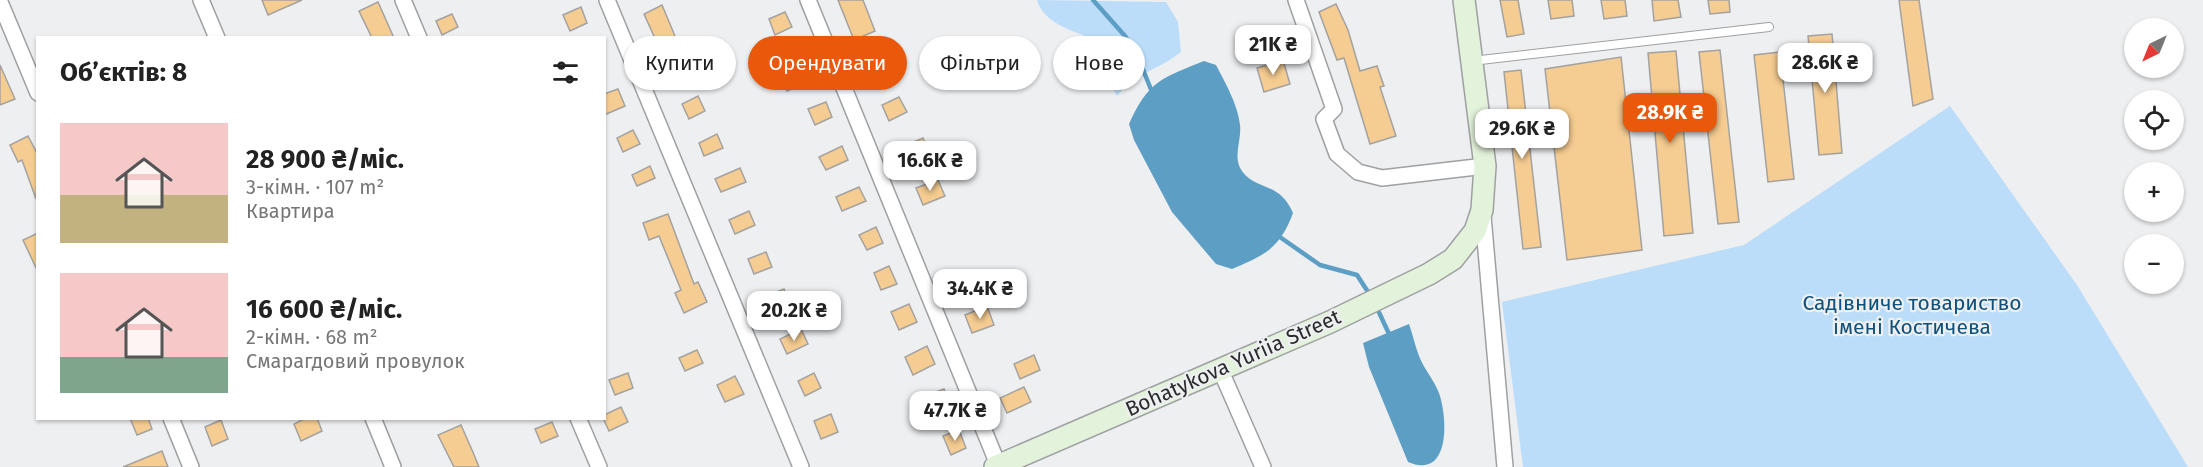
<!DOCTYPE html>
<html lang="uk">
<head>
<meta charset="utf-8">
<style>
	:root { --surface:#fff; --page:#f6f6f6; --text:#222; --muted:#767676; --accent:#ea580c }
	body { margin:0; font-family:"Fira Sans",sans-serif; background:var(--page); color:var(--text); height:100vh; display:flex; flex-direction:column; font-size:22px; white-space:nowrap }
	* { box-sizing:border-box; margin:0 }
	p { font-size:20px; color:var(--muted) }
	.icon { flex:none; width:33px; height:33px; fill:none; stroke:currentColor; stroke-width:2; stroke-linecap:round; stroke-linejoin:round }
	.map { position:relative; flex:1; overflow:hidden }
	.details { position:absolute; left:36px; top:36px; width:570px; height:384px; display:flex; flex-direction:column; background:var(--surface); border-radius:0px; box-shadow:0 2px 4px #0004 }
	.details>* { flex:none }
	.top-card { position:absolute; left:624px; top:36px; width:570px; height:54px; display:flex; gap:12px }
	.needle { width:39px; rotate:223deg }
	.tools { position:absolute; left:2124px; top:18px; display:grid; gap:12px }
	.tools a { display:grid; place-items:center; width:60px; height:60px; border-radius:50%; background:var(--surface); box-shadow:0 2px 4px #0004; font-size:30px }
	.price { position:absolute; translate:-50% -51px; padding:0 14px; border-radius:12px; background:#fff; color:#222; font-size:20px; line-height:39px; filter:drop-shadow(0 2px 3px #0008) }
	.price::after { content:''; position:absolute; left:50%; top:36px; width:18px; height:14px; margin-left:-9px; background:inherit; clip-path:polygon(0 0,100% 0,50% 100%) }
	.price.current { background:var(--accent); color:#fff }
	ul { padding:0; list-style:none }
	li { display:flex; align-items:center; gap:18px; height:150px; padding:0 24px }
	li span { display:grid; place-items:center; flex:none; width:168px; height:120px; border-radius:0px; color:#555 }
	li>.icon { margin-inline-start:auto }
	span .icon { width:72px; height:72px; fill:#fffc; stroke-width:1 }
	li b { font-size:26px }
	h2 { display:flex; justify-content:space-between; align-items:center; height:72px; padding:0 24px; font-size:26px }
	.chip { padding:0 21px; border-radius:27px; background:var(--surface); box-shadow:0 2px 4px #0004; font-size:21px; line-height:54px }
	.chip.current { background:var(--accent); color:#fff }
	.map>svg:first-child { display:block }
</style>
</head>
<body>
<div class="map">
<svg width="2203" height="467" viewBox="0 0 2203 467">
	<rect width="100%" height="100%" fill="#edeff1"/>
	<g fill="#bbddf9">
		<path d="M1037,0L1166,2L1178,22L1181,52C1157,71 1139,70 1117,96L1083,35C1064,28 1043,20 1037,0Z"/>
		<path d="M1950,106L2077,285L2188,467H1523L1502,302L1744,245Z"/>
	</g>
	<g fill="#5d9ec5">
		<path d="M1204,61L1216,65C1225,82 1238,105 1240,125C1242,139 1232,158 1242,171C1256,191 1279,181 1293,213C1280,248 1265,255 1232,269L1216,264L1172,212L1134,140L1129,124C1148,81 1162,78 1204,61Z"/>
		<path d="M1409,324C1413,335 1415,346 1419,356C1424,369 1434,380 1439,393C1445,410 1449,448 1434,461C1426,467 1418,466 1408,462L1369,367L1363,343Z"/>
	</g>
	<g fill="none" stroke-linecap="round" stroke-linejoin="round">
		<g stroke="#5d9ec5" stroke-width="4.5">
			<path d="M1093,0L1125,36L1138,57L1152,92"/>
			<path d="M1277,235L1320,265L1357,275L1370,295"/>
			<path d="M1376,306L1390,336"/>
		</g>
	</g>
	<g fill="#f5cc91" stroke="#a4a2a0" stroke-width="1.5">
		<path d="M262,0H302L268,15Z"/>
		<path d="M838,0H863L875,31L854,40Z"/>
		<path d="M1500,0H1518L1524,34L1507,37Z"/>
		<path d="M1548,0H1572L1574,16L1551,19Z"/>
		<path d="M1601,0H1625L1627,16L1604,19Z"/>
		<path d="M1652,0H1678L1681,17L1654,21Z"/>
		<path d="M1708,0H1729L1730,12L1710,14Z"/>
		<path d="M1899,0H1919L1933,99L1913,106Z"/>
		<path d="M378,2L394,38H372L359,11Z"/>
		<path d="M1336,4L1348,30L1360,71L1377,66L1384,86L1380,87L1396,136L1370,144L1344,58L1337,60L1319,12Z"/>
		<path d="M662,5L685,60L668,67L644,14Z"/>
		<path d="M581,7L587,23L570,31L563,15Z"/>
		<path d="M785,12L792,27L775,35L769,19Z"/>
		<path d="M452,14L458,27L442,35L436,21Z"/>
		<path d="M1832,34L1842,153L1819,155L1808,36Z"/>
		<path d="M1720,50L1739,222L1718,224L1699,52Z"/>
		<path d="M1676,51L1693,233L1664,236L1648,53Z"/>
		<path d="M1780,52L1794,179L1768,182L1754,55Z"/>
		<path d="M889,53L896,69L873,80L865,64Z"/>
		<path d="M1621,57L1642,250L1567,260L1545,69Z"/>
		<path d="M1283,60L1290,84L1264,92L1257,68Z"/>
		<path d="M0,65L15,99L0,105Z"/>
		<path d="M803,69L808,82L787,91L782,77Z"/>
		<path d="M1521,70L1541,247L1523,249L1504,72Z"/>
		<path d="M618,89L625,106L604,115V94Z"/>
		<path d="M698,96L705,111L689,119L682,104Z"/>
		<path d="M899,97L907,112L889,121L882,105Z"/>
		<path d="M826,102L832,117L815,125L808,109Z"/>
		<path d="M633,130L640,144L623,152L617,138Z"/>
		<path d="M717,134L723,148L704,156L699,143Z"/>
		<path d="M28,136L38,155L36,199L22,160L18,162L10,145Z"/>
		<path d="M923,138L930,154L904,165L897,149Z"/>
		<path d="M842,146L848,160L826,170L819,157Z"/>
		<path d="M650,166L655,178L637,186L632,175Z"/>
		<path d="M740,168L746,182L721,192L715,179Z"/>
		<path d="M938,180L945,196L923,205L916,188Z"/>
		<path d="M859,187L866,201L842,211L836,197Z"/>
		<path d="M749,211L755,225L735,234L729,220Z"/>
		<path d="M668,214L694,284L698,282L707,302L684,313L675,293L681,290L659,236L649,240L643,223Z"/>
		<path d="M876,227L883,243L867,250L859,235Z"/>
		<path d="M38,233V272L23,240Z"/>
		<path d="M766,252L772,267L754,274L748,259Z"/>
		<path d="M889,266L897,284L881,290L874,273Z"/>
		<path d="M784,289L791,306L770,314L764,297Z"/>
		<path d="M909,304L917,322L899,330L891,312Z"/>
		<path d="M987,306L994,325L972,333L965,315Z"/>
		<path d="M801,329L808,344L787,354L780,339Z"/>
		<path d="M927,346L935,364L913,375L905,357Z"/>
		<path d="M697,350L703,363L685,371L679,358Z"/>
		<path d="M1034,355L1040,370L1020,379L1014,364Z"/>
		<path d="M628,373L633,388L615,395L609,380Z"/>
		<path d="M814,373L821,388L805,396L798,381Z"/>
		<path d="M735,376L744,394L725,402L717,385Z"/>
		<path d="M1024,387L1031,402L1007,413L1000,398Z"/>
		<path d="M944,389L950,406L935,412L928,395Z"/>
		<path d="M621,407L628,422L609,431L603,418L604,415Z"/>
		<path d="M831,414L838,432L821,439L814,421Z"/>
		<path d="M130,418H148L152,429L137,435Z"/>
		<path d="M306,418H317L322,431L301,441L294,424Z"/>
		<path d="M221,420L228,439L212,446L205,427Z"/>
		<path d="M552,422L558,436L541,443L535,429Z"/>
		<path d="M461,425L472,450L479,467H454L438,435Z"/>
		<path d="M959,430L966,448L951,455L943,436Z"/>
		<path d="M162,451L168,467H123Z"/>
	</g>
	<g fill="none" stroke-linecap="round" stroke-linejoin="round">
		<defs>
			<path id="lane" d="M1472,61L1769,27"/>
			<g id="street">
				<path d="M201,0L217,38"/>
				<path d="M403,0L419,38"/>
				<path d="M607,0L801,467"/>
				<path d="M808,0L999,467"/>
				<path d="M1296,0L1334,109L1324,119L1337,154L1358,172L1382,178L1485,166"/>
				<path d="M0,2L38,93"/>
				<path d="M1483,216L1505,467"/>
				<path d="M1220,369L1263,467"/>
				<path d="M171,418L191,467"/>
				<path d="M373,418L393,467"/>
				<path d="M578,418L599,467"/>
			</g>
			<path id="secondary" d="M995,467L1330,322L1429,274L1453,259L1475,231L1482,210L1485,166L1464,0"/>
		</defs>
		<use href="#lane" stroke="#9ea0a2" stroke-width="10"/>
		<use href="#street" stroke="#9ea0a2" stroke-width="18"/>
		<use href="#secondary" stroke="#9ea0a2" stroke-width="24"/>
		<use href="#lane" stroke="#fff" stroke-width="8"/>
		<use href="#street" stroke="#fff" stroke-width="15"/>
		<use href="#secondary" stroke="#e3f2db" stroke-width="21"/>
	</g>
	<g text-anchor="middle" stroke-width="4.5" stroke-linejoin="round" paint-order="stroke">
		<g font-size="21" fill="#0e517c" stroke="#edeff1">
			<text x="1912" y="310">Садівниче товариство<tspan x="1912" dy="24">імені Костичева</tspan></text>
		</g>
		<g font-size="21" fill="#2a2a2b" stroke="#edeff1">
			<text transform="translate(1233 363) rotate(-24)" y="7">Bohatykova Yuriia Street</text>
		</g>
	</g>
</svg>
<div class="tools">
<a><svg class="needle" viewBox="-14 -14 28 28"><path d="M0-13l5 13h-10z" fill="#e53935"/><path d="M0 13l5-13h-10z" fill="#767676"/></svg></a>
<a><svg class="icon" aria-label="locate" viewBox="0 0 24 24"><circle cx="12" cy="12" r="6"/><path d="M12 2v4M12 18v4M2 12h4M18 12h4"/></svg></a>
<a>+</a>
<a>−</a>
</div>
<b class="price" style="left:1273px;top:76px">21K ₴</b>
<b class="price" style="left:1825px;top:94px">28.6K ₴</b>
<b class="price current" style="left:1670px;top:144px">28.9K ₴</b>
<b class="price" style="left:1522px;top:160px">29.6K ₴</b>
<b class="price" style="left:930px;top:192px">16.6K ₴</b>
<b class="price" style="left:980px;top:320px">34.4K ₴</b>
<b class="price" style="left:794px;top:342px">20.2K ₴</b>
<b class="price" style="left:955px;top:442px">47.7K ₴</b>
<div class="top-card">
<a class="chip">Купити</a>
<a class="chip current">Орендувати</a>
<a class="chip">Фільтри</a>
<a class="chip">Нове</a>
</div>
<section class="details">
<h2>Об’єктів: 8<svg class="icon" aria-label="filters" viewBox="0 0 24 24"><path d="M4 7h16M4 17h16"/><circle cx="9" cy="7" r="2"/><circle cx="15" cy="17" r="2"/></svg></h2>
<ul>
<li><span style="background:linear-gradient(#f6c9c9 60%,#c2b280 0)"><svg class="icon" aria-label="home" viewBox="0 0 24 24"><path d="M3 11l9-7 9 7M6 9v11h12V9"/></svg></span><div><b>28 900 ₴/міс.</b><p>3-кімн. · 107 m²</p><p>Квартира</p></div></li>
<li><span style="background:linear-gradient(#f6c9c9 70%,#7fa58c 0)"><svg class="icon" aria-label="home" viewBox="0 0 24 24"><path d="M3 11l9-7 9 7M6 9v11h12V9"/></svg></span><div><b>16 600 ₴/міс.</b><p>2-кімн. · 68 m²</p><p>Смарагдовий провулок</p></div></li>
</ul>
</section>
</div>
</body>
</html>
